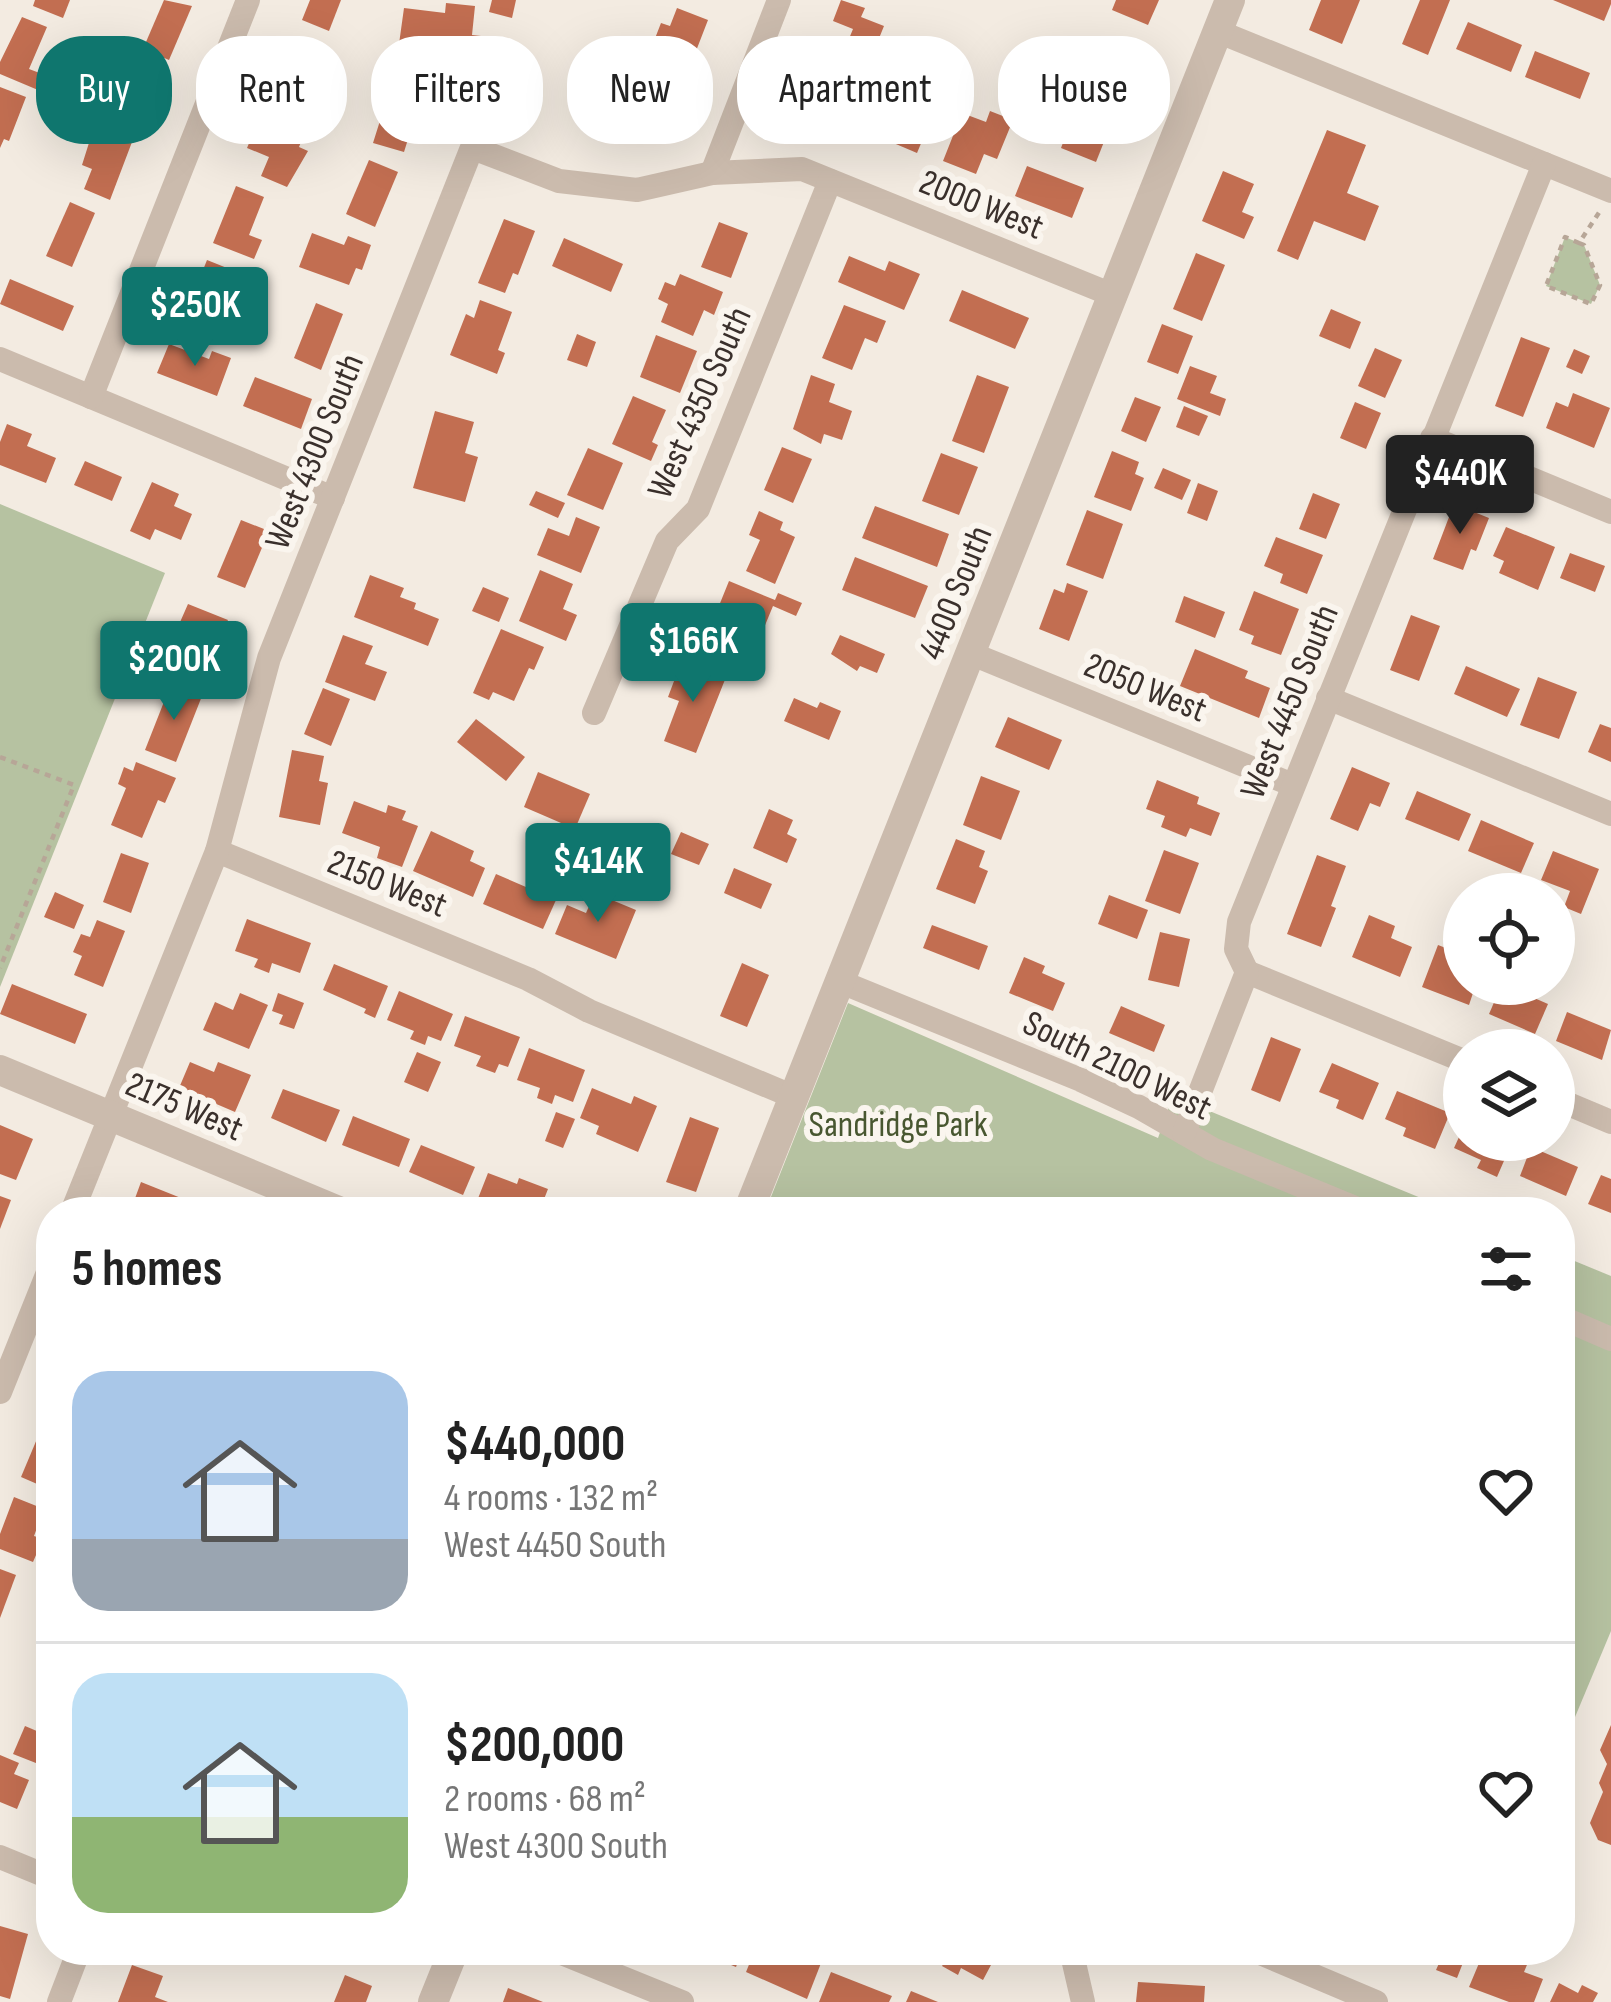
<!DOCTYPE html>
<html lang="en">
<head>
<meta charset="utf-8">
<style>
	:root { --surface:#fff; --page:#f6f6f6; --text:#222; --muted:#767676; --line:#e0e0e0; --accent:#0f766e }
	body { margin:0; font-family:"Sofia Sans Condensed",sans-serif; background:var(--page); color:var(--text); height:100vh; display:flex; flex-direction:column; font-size:45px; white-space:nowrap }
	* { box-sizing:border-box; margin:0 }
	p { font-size:39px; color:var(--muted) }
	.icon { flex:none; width:66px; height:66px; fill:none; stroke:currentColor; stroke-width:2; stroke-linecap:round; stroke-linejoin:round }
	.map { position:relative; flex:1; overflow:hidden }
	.sheet { position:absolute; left:36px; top:1197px; width:1539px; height:768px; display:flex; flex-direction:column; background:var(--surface); border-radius:48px; box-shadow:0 12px 48px #0002 }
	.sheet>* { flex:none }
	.hud { position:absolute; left:36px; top:36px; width:1539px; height:108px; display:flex; gap:24px }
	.fabs { position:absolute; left:1443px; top:873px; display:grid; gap:24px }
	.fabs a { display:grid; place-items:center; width:132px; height:132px; border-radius:50%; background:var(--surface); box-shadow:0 12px 48px #0002; font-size:60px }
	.price { position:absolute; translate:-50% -102px; padding:0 27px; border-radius:12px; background:var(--accent); color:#fff; font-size:39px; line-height:78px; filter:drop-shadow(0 3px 6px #0008) }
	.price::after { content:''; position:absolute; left:50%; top:72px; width:36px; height:27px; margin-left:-18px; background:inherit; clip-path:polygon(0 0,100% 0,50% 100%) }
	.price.on { background:#222; color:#fff }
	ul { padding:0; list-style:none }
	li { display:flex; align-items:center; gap:36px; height:300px; padding:0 36px }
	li+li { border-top:3px solid var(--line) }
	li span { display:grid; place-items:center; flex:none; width:336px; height:240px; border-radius:36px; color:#555 }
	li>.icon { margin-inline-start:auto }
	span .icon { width:144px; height:144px; fill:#fffc; stroke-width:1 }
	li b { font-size:51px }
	h2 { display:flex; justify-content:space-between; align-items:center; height:144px; padding:0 36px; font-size:51px }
	.chip { padding:0 42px; border-radius:48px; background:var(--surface); box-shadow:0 12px 48px #0002; font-size:42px; line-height:108px }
	.chip.on { background:var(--accent); color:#fff }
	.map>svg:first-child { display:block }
</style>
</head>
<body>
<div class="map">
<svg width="1611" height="2002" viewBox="0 0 1611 2002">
	<rect width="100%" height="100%" fill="#f3ebe1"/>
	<g fill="#b6c2a1">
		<path d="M1565,237L1584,245L1600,285L1591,304L1546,286Z"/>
		<path d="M0,504L165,573L0,987Z"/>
		<path d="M848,1003L1158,1138L1173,1096L1455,1212H765Z"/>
		<path d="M1560,1255L1611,1276V1631L1560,1753Z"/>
	</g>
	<g fill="#c26e51">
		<path d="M35,0H70L63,18L33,6Z"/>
		<path d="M164,0L192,6L169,60L143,49Z"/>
		<path d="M310,0H341L329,31L302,20Z"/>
		<path d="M492,0H516L512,18L489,12Z"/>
		<path d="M841,0L865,8L861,17L884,26L865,73L839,63L853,29L833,21Z"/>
		<path d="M1116,0H1159L1148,25L1112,10Z"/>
		<path d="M1321,0H1360L1342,44L1309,30Z"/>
		<path d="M1420,0H1450L1428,55L1402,44Z"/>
		<path d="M1553,0H1611V4L1604,21Z"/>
		<path d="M446,3L475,6L472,35L481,36L477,64L441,60L442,49L399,44L404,8L445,13Z"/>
		<path d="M677,8L708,20L684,82L650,69L660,43L654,41L661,23L670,26Z"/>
		<path d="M22,17L47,27L29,69L45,75L38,90L0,74V62Z"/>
		<path d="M1468,22L1522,45L1511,72L1456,49Z"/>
		<path d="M1121,44L1147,54L1137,81L1111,72Z"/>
		<path d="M284,50L313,61L292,113L264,102Z"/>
		<path d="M1535,51L1590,73L1580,99L1525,77Z"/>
		<path d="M134,61L163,73L139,130L110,118Z"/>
		<path d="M801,77L856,98L846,125L791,104Z"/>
		<path d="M0,87L26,97L9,141L4,139L0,148Z"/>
		<path d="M630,92L675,98L671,130L626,124Z"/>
		<path d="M397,97L419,104L404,152L373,143L384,108L393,111Z"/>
		<path d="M1079,100L1115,114L1096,162L1061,148Z"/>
		<path d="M890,105L930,122L917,153L877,136Z"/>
		<path d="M990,111L1013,120L997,159L984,154L976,174L943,161L962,113L986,122Z"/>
		<path d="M257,124L301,142L299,147L308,151L287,187L261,176L269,157L247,148Z"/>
		<path d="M94,127L132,142L110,200L84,189L92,169L82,165Z"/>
		<path d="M1327,130L1366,145L1347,193L1379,206L1365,241L1314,221L1298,260L1277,251Z"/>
		<path d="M369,160L398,172L375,227L346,214Z"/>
		<path d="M1027,166L1084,188L1072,218L1015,196Z"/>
		<path d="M1223,171L1254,184L1242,212L1254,217L1244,239L1202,221Z"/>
		<path d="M236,186L264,197L249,235L262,240L254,259L213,243Z"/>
		<path d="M70,202L95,213L72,267L46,256Z"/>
		<path d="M504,219L535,231L518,275L513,273L505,293L478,283Z"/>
		<path d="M719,222L748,233L731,278L701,267Z"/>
		<path d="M312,233L344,245L348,236L371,245L362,270L356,268L349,285L299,267Z"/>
		<path d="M564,238L623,264L611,292L552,266Z"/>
		<path d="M1196,253L1225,265L1202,321L1173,309Z"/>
		<path d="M849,256L885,271L889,261L920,274L904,310L838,282Z"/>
		<path d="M207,260L232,270L220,301L227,303L220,323L187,310Z"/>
		<path d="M680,274L723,292L714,315L704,310L693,336L661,322L668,304L658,299L665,282L675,286Z"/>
		<path d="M10,279L74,306L63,331L0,304Z"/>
		<path d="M962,290L1029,318L1015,349L949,321Z"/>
		<path d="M480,300L512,312L498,350L505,353L497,374L450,355L466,314L474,318Z"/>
		<path d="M316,303L343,314L321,370L294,358Z"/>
		<path d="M844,305L886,321L877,343L865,338L852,370L822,358Z"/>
		<path d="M1331,309L1361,322L1350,349L1319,336Z"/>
		<path d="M1162,324L1193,336L1178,374L1147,362Z"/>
		<path d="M577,334L596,342L587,367L567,360Z"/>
		<path d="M656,335L697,351L680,393L640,377Z"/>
		<path d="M1521,337L1550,348L1523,417L1495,406Z"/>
		<path d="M169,344L209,359L212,351L231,358L217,396L157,373Z"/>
		<path d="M1375,348L1402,360L1385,398L1358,386Z"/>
		<path d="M1574,349L1590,356L1582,374L1566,367Z"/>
		<path d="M1190,366L1217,376L1210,393L1226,399L1220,416L1177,399Z"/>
		<path d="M811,375L835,384L829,402L852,411L842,440L824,434L821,444L793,429Z"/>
		<path d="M977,375L1009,387L984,453L952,441Z"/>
		<path d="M255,377L312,399L301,429L243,406Z"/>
		<path d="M1573,393L1610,408L1594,448L1546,428L1556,402L1568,407Z"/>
		<path d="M633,396L666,410L652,442L658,445L651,461L612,444Z"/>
		<path d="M1135,397L1161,407L1146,442L1121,431Z"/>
		<path d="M1355,402L1381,413L1366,449L1340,438Z"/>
		<path d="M1184,406L1208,416L1199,436L1176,427Z"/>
		<path d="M435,411L474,422L465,453L478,457L465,502L413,488Z"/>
		<path d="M7,424L32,434L27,446L56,458L46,483L0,465V442Z"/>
		<path d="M782,447L812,459L793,503L764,490Z"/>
		<path d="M588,448L623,463L603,510L567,495Z"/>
		<path d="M1112,451L1139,462L1135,474L1144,478L1131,511L1094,497Z"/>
		<path d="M941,453L978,467L959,515L922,501Z"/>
		<path d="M85,461L122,477L112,501L74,485Z"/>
		<path d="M1163,468L1191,480L1182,500L1154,488Z"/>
		<path d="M152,482L179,494L174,506L192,514L181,540L155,529L150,540L130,531Z"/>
		<path d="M1198,483L1218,491L1207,521L1187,513Z"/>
		<path d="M536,491L565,503L558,518L529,505Z"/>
		<path d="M1313,493L1340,504L1326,539L1299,529Z"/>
		<path d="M1454,504L1489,518L1476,551L1471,549L1463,570L1433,559Z"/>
		<path d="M875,506L949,534L937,567L862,538Z"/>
		<path d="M1087,510L1123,524L1103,579L1066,565Z"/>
		<path d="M759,511L783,522L780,530L795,537L775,584L746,571L760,540L749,535Z"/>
		<path d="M576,517L600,527L581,573L537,555L548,528L569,536Z"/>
		<path d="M241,520L269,531L245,588L217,577Z"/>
		<path d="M1506,527L1555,547L1538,590L1499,573L1504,561L1493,556Z"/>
		<path d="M1276,537L1323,555L1307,594L1280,583L1283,574L1264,566Z"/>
		<path d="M1570,553L1605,566L1595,592L1560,578Z"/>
		<path d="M855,557L928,586L915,618L842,590Z"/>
		<path d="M540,570L573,584L563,609L577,615L566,641L519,621Z"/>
		<path d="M370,575L404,588L400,597L416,603L414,609L439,619L428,646L354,617Z"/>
		<path d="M729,581L775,600L778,593L802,603L796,616L773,606L756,647L710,628Z"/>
		<path d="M1067,583L1088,591L1069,641L1039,629L1054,589L1064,593Z"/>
		<path d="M483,587L509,598L499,622L472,611Z"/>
		<path d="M1254,591L1299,609L1281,655L1251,644L1254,636L1239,630Z"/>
		<path d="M1184,596L1225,612L1215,638L1175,622Z"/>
		<path d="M188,604L228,620L218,643L210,639L202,659L170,645Z"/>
		<path d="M1411,615L1440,626L1419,681L1390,670Z"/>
		<path d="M501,629L544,647L534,670L529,668L514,701L493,692L489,700L473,693Z"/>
		<path d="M343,635L373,646L365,664L387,672L375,701L325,682Z"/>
		<path d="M840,635L885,654L877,673L860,666L857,671L831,654Z"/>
		<path d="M1195,649L1248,671L1245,678L1270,688L1259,718L1180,686Z"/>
		<path d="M682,660L726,677L696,753L664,741L679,701L668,697Z"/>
		<path d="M1466,666L1520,689L1507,717L1454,694Z"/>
		<path d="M1538,677L1577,692L1559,739L1520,725Z"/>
		<path d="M171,684L202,696L176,762L145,750Z"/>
		<path d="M323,688L350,699L331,746L304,734Z"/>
		<path d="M794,698L817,708L820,702L841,711L829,740L784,721Z"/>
		<path d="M1008,717L1062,740L1049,770L995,747Z"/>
		<path d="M476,719L525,757L506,781L457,742Z"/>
		<path d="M1600,724L1611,728V762L1588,752Z"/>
		<path d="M292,750L324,756L319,781L328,783L320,825L279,817Z"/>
		<path d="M136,762L176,778L165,803L158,800L142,838L111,825L126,788L118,784L124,767L133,771Z"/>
		<path d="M1352,767L1390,783L1380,807L1370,803L1358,831L1330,819Z"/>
		<path d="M538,772L590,794L575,829L524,807Z"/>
		<path d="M981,776L1020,791L1001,840L963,825Z"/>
		<path d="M1157,780L1199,797L1197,804L1220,813L1211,836L1190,828L1186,837L1161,827L1165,816L1146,809Z"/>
		<path d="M1417,791L1471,814L1459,841L1405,819Z"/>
		<path d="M354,801L386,813L388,805L406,811L402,820L418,826L402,867L377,858L380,847L342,833Z"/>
		<path d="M769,809L793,820L787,834L797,839L787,863L753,848Z"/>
		<path d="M1481,820L1534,843L1521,873L1468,851Z"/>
		<path d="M431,831L474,851L470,861L485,868L473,897L413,871Z"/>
		<path d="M681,832L709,844L699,865L671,854Z"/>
		<path d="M956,839L985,851L979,867L988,871L975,904L936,889Z"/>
		<path d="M1164,850L1199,863L1180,914L1145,901Z"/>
		<path d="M1553,851L1599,869L1581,914L1564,907L1570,891L1541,880Z"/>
		<path d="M121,853L149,863L131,913L103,902Z"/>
		<path d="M1317,855L1346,866L1331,906L1336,908L1321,947L1287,934Z"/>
		<path d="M582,858L606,868L597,892L573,882Z"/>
		<path d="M734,868L772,884L761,909L724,893Z"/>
		<path d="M496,874L556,900L543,929L483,904Z"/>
		<path d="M55,892L84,905L74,929L44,917Z"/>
		<path d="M595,893L636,910L616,959L555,934L567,905L586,913Z"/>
		<path d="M1109,895L1148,910L1137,939L1098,924Z"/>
		<path d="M1369,915L1395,926L1391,938L1412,947L1400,977L1352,957Z"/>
		<path d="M247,919L311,943L300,973L272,963L269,973L254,967L258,959L235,951Z"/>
		<path d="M97,920L125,931L103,987L74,975L82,956L73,952L81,934L90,937Z"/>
		<path d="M932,925L988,946L979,970L923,948Z"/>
		<path d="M1160,932L1190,939L1179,987L1148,980Z"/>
		<path d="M1438,945L1464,955V984H1476L1469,1005L1422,987Z"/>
		<path d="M1024,957L1045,966L1042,973L1065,983L1053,1011L1009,993Z"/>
		<path d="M742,963L769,975L747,1027L720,1016Z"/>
		<path d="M334,964L388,986L375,1018L364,1013L366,1009L323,990Z"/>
		<path d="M12,984L87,1014L75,1044L0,1014Z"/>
		<path d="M1502,984L1548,1004L1535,1034L1489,1014Z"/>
		<path d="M399,991L453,1014L441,1041L428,1036L425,1045L410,1039L414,1031L387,1020Z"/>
		<path d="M240,993L268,1005L249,1049L203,1030L215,1002L233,1010Z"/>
		<path d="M278,993L304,1003L294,1029L279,1024L283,1015L272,1011Z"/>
		<path d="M1121,1006L1165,1025L1154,1052L1109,1033Z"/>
		<path d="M1567,1012L1611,1030L1602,1060L1556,1041Z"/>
		<path d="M465,1016L520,1037L508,1067L499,1064L495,1073L476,1066L481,1056L454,1046Z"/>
		<path d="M1271,1037L1301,1049L1280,1102L1251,1090Z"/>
		<path d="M529,1048L585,1070L573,1102L555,1095L552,1104L537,1098L540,1088L517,1080Z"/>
		<path d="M417,1052L441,1062L428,1092L404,1082Z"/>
		<path d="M190,1062L214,1072L218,1062L251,1075L235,1112L179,1088Z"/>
		<path d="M1332,1063L1379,1083L1363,1120L1336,1108L1339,1100L1319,1092Z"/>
		<path d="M592,1088L631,1104L634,1096L657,1106L638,1152L596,1134L599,1126L580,1118Z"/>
		<path d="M283,1089L340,1110L326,1142L271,1118Z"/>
		<path d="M1397,1091L1450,1113L1435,1149L1403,1136L1406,1128L1385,1119Z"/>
		<path d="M556,1112L575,1119L563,1148L545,1141Z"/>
		<path d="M353,1116L410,1139L399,1167L342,1145Z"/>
		<path d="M690,1117L719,1128L696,1192L666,1182Z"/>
		<path d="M0,1125L33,1139L16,1180L0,1174Z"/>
		<path d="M1464,1126V1140H1513L1497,1177L1477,1168L1481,1160L1454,1148Z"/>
		<path d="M421,1145L475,1167L463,1195L409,1172Z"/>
		<path d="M1531,1147L1578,1167L1566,1196L1520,1176Z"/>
		<path d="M488,1173L517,1184L519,1178L548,1189L539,1212H506L477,1201Z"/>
		<path d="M1601,1175L1611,1179V1213L1588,1204Z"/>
		<path d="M141,1182L186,1200L184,1207L196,1212H130Z"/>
		<path d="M0,1196L11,1200L0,1229Z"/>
		<path d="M557,1200L581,1210L585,1201L612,1212H552Z"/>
		<path d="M42,1427L51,1431V1490L21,1477Z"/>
		<path d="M14,1497L44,1509L34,1536L43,1539L33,1562L0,1549V1534Z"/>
		<path d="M0,1569L16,1575L0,1618Z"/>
		<path d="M46,1658L51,1660V1688L36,1682Z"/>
		<path d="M1611,1725V1845L1598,1840L1590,1823L1603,1792L1599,1783L1607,1764L1600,1750Z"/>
		<path d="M25,1726L51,1737L41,1765L13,1754Z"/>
		<path d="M0,1755L19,1763L14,1774L29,1780L17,1809L0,1802Z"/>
		<path d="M51,1787V1819L37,1811Z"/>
		<path d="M0,1926L28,1934L10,1999L0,1996Z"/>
		<path d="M336,1950H377L371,1965Z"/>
		<path d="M719,1950H742L736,1967L716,1959Z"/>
		<path d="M755,1950H803L823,1958L807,1999L746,1972Z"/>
		<path d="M933,1950H999L983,1980L961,1968L958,1975L942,1966L947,1958Z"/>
		<path d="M1412,1950H1468L1457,1978L1436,1970L1440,1961Z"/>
		<path d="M1495,1950L1529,1960L1524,1972L1543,1979L1534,2002H1509L1469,1987L1482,1956L1491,1959Z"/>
		<path d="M132,1965L163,1976L155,1997L168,2002H118Z"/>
		<path d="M831,1972L892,1996L889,2002H819Z"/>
		<path d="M345,1975L372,1986L366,2002H334Z"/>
		<path d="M1138,1982L1205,1986L1204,2002H1136Z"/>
		<path d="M1559,1983L1578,1993L1582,1985L1598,1993L1593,2002H1550Z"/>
		<path d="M508,1988L543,2002H503Z"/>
		<path d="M911,1991L938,2002H906Z"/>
	</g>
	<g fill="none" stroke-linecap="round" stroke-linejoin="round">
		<g stroke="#b7a697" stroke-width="4.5" stroke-dasharray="6 6" stroke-linecap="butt">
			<path d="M1579,243L1584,245L1600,285L1591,304L1546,286L1565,237L1579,243L1600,211"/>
			<path d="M0,757L74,785L0,968"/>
		</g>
		<g stroke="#cbbbad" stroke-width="24">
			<path d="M1217,31L1611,191"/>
			<path d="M473,148L559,181L637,190L712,173L802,169L1115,296"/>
			<path d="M712,173L779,0"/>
			<path d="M0,359L333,498"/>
			<path d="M91,397L248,0"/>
			<path d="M1432,438L1611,512"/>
			<path d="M972,654L1293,785"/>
			<path d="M1328,698L1611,814"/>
			<path d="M594,713L667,541L698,509L830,181"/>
			<path d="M217,851L528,979L589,1011L794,1097"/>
			<path d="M1247,972L1464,1061"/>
			<path d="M841,982L1081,1080L1139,1107L1212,1149L1365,1212"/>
			<path d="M1554,1098L1611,1122"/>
			<path d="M1184,1133L1247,972L1236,949L1239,922L1544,164"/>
			<path d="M72,1212L217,851L269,658L481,125"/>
			<path d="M1560,1317L1611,1339"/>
			<path d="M0,1392L51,1265"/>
			<path d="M0,1857L51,1878"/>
			<path d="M554,1950L682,2002"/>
			<path d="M1071,1950L1083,2002"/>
			<path d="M1253,1950L1376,2002"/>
			<path d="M59,2002L79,1950"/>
		</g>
		<g stroke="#cbbbad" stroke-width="30">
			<path d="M0,1070L341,1212"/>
			<path d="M748,1212L1230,0"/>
			<path d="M433,2002L454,1950"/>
		</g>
	</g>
	<g text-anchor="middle" stroke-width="12" stroke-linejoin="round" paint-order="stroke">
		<g font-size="36" fill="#3a302c" stroke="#faf5ee">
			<text transform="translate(982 203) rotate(22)" y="13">2000 West</text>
			<text transform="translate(698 402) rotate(-66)" y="13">West 4350 South</text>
			<text transform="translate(313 451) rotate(-68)" y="13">West 4300 South</text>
			<text transform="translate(954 592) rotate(-68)" y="13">4400 South</text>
			<text transform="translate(1146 686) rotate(22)" y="13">2050 West</text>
			<text transform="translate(1288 701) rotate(-68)" y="13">West 4450 South</text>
			<text transform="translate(388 882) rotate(22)" y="13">2150 West</text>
			<text transform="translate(1118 1064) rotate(26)" y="13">South 2100 West</text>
			<text transform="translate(185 1105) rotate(23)" y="13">2175 West</text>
		</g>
		<g font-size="36" fill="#485730" stroke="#faf5ee">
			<text x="898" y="1136">Sandridge Park</text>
		</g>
	</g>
</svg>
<div class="fabs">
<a><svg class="icon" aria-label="locate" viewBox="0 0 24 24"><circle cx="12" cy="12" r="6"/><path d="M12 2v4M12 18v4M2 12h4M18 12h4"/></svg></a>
<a><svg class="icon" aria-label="layers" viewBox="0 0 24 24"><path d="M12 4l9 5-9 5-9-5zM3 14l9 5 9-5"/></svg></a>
</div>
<b class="price" style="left:195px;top:369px">$250K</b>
<b class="price on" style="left:1460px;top:537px">$440K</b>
<b class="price" style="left:693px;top:705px">$166K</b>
<b class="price" style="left:174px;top:723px">$200K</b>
<b class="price" style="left:598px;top:925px">$414K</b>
<div class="hud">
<a class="chip on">Buy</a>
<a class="chip">Rent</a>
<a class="chip">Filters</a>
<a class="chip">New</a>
<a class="chip">Apartment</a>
<a class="chip">House</a>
</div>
<section class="sheet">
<h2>5 homes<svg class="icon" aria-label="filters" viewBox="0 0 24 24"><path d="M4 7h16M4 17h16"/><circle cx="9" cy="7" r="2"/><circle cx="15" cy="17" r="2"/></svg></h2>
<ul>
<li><span style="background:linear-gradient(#a9c7e8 70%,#9aa5b1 0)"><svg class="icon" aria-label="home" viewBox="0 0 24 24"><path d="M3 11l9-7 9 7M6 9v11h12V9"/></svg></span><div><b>$440,000</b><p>4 rooms · 132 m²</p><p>West 4450 South</p></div><svg class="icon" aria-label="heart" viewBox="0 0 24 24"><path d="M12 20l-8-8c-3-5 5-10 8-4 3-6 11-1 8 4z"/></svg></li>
<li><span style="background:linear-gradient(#bfe0f5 60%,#8fb573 0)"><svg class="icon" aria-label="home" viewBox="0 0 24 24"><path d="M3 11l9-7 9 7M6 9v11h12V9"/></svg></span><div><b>$200,000</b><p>2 rooms · 68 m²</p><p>West 4300 South</p></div><svg class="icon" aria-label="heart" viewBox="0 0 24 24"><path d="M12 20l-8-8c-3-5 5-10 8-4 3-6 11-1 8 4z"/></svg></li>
</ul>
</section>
</div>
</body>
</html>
